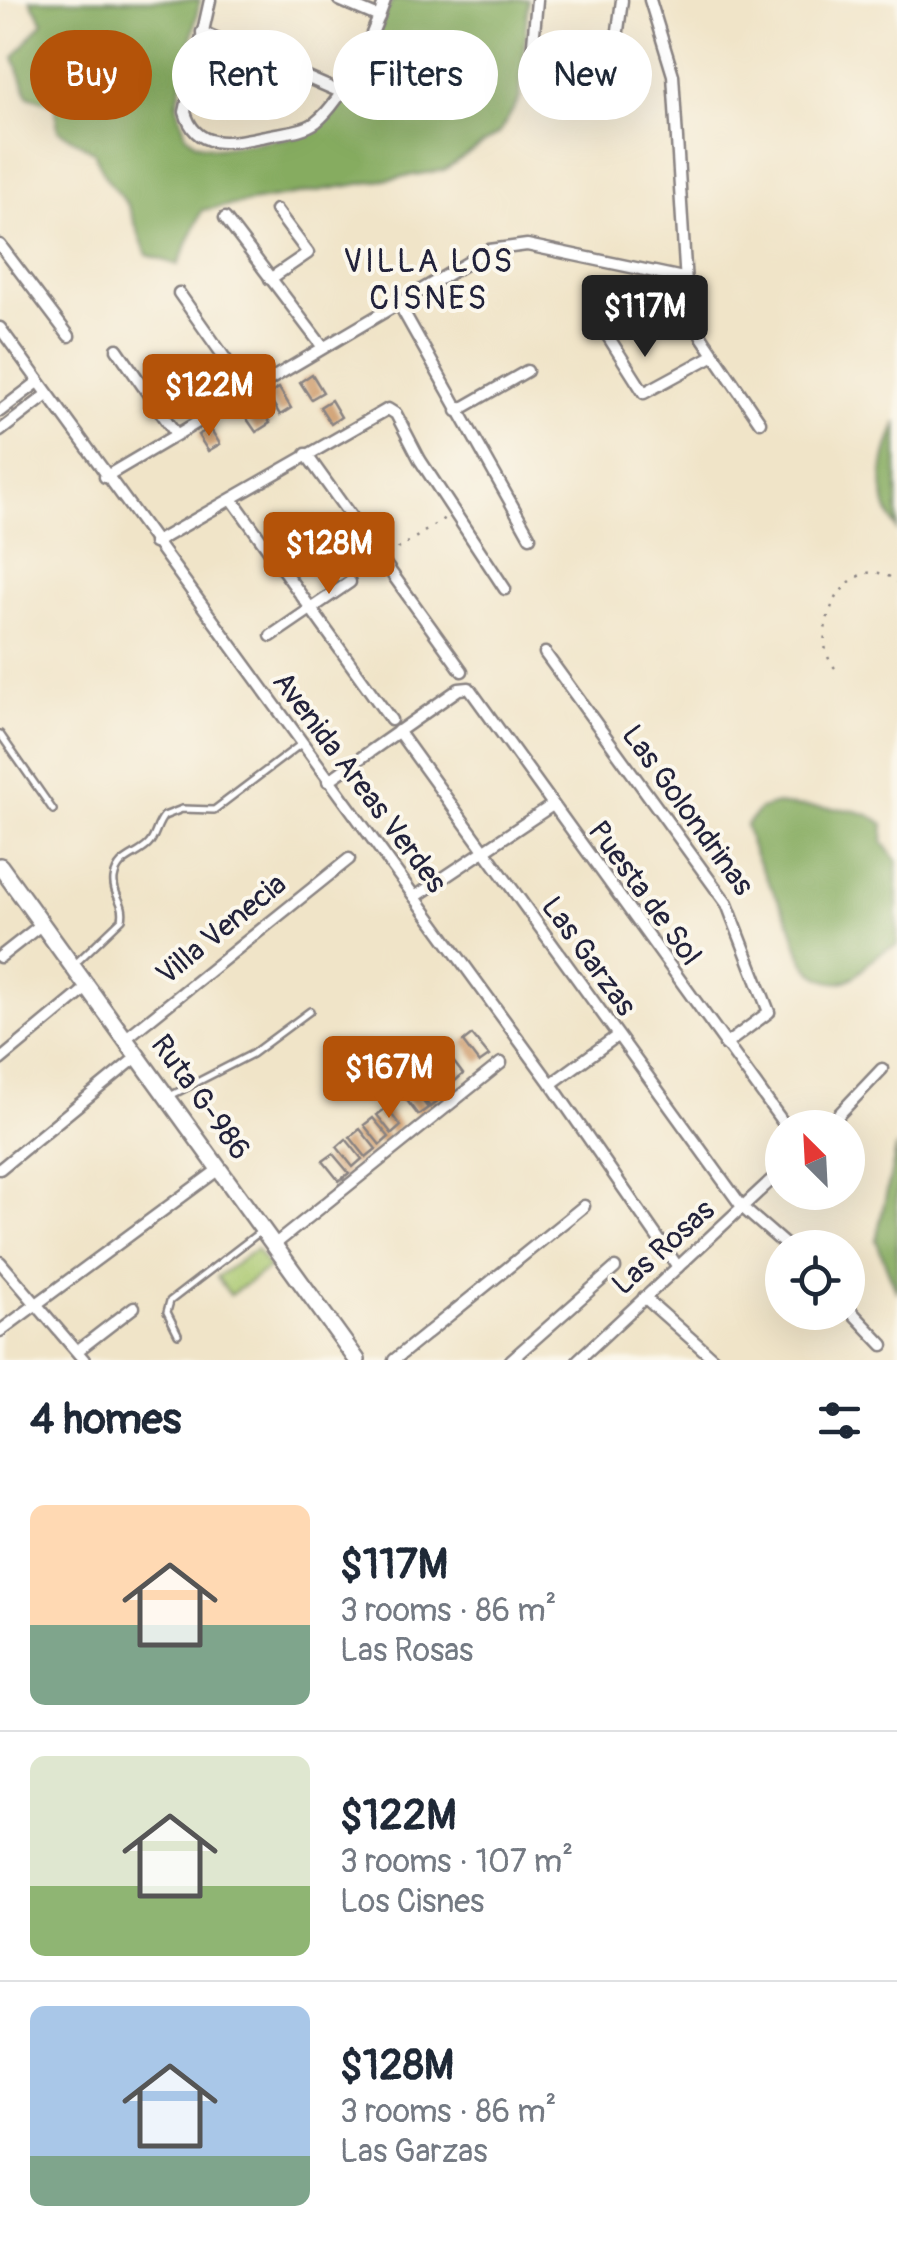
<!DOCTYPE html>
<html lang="en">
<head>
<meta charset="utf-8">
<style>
	:root { --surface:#fff; --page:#f2f2f3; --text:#1f2937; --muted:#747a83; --line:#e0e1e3; --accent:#b45309 }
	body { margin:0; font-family:Pangolin,sans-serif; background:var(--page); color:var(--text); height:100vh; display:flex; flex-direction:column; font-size:38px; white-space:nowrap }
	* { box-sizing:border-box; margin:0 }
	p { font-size:32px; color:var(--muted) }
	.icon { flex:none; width:55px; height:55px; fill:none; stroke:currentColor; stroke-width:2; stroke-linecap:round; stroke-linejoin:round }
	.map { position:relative; height:1360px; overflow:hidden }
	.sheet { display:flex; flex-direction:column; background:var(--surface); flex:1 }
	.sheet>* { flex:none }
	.banner { position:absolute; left:30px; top:30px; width:838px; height:90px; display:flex; gap:20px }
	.needle { width:65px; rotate:336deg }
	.tools { position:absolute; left:765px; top:1110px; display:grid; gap:20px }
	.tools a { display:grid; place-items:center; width:100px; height:100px; border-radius:50%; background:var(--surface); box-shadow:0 10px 40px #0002; font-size:50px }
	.price { position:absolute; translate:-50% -85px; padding:0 22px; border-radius:10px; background:var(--accent); color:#fff; font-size:32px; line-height:65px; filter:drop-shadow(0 2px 5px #0008) }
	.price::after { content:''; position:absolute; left:50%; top:60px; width:30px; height:22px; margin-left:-15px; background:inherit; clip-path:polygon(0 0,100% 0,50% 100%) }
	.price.on { background:#222; color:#fff }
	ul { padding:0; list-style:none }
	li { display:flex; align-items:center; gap:30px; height:250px; padding:0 30px }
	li+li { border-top:2px solid var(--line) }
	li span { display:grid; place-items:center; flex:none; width:280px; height:200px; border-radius:15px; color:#555 }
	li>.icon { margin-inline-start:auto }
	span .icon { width:120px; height:120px; fill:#fffc; stroke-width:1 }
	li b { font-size:42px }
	h2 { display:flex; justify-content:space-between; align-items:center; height:120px; padding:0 30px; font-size:42px }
	.pill { padding:0 35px; border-radius:45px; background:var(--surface); box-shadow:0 10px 40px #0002; font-size:35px; line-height:90px }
	.pill.on { background:var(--accent); color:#fff }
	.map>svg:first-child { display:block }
</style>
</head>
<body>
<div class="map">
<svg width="897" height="1360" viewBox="0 0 897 1360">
	<rect width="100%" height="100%" fill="#fbf7ec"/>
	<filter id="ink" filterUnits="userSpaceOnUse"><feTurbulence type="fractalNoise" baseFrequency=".01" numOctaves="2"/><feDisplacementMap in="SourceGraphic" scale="20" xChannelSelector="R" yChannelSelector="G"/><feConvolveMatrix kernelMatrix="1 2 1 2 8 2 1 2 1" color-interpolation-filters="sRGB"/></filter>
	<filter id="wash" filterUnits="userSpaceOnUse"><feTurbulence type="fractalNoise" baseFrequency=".0048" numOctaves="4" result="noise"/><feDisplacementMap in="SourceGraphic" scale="40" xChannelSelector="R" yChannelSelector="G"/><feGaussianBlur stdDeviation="2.25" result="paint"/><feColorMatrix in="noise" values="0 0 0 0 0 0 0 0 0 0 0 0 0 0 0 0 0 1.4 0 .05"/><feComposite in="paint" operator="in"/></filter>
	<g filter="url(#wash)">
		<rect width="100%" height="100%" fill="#f0e4c8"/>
		<path fill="#a9c76e" stroke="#667454" stroke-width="2.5" d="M256,1249L269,1268L230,1295L217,1277Z"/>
		<g fill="#86ac61" stroke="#54674e" stroke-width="2.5">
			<path d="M30,0H200L177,104L186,135L196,143L216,148L298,136L319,128L358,75L392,0H528L520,98L499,133L444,170L202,210L178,265L147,255L128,205L106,178L94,152L58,130L54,104L28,96L14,57L43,22Z"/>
			<path d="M897,422V530C874,491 881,463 897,422Z"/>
			<path d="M777,804C814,811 856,801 884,824L883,842L897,861V946C868,953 863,978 841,982C828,984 815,976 807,966C798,954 796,938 790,923C775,889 753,864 746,825L760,809Z"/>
			<path d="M897,1145V1293L876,1240Z"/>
		</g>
		<g id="blocks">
			<g fill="#ce9c6d">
				<path d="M312,374L323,392L311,399L300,382Z"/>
				<path d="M279,388L291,408L280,415L268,395Z"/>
				<path d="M331,400L341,417L331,424L320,407Z"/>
				<path d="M260,406L270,423L256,432L245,416Z"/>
				<path d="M210,428L220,444L208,451L198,435Z"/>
				<path d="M472,1035L489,1056L479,1063L463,1042Z"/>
				<path d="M450,1057L463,1074L454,1082L441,1065Z"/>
				<path d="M438,1071L451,1088L441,1096L428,1079Z"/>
				<path d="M422,1077L440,1099L430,1107L412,1084Z"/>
				<path d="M415,1091L428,1108L418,1115L405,1098Z"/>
				<path d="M386,1108L401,1126L392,1134L377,1115Z"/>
				<path d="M373,1118L389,1137L380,1145L364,1125Z"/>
				<path d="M360,1129L376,1149L366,1157L350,1137Z"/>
				<path d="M346,1139L362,1159L353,1167L337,1147Z"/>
				<path d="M333,1154L349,1173L339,1181L323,1161Z"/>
			</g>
		</g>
	</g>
	<g filter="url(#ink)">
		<use href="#blocks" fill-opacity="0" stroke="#898382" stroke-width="2.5"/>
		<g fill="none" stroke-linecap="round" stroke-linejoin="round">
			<defs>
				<g id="service">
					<path d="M0,734L53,810"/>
					<path d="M75,964L122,919C126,903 112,895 114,879C117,858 136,857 148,845C156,837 156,825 164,816L182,809L214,810L301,744"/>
					<path d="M168,1097L252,1054L310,1011"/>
					<path d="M178,1334L167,1312L170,1301L261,1231"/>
				</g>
				<g id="minor">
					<path d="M210,0L185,112C197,155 238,141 271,135C285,132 304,131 316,122C345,99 373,35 385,0"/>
					<path d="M339,0L379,17"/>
					<path d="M650,0L673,75L687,300L702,337L760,422"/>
					<path d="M202,32L338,91"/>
					<path d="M614,61L622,0"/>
					<path d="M530,77L537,0"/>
					<path d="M225,218L322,346"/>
					<path d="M0,245L69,336"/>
					<path d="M270,279L308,253L276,210"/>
					<path d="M179,293L248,391"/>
					<path d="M398,302L530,537"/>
					<path d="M597,319L644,393L714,355"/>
					<path d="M0,328L551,1084L678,1267"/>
					<path d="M117,349L176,434"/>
					<path d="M0,411L38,382"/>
					<path d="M457,411L527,371"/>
					<path d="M0,431L47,395"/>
					<path d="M306,454L462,671"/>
					<path d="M105,477L489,250L527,245L683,278"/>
					<path d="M232,499L391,720"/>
					<path d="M154,543L388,409L396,414L420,460L505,589"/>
					<path d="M271,636L350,582"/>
					<path d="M545,653L727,904L769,1012L725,1045"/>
					<path d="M398,731L743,1208L789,1248"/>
					<path d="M328,781L459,689L469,688L787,1128"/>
					<path d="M415,897L551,806"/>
					<path d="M0,957L42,924"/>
					<path d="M125,1039L349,859"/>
					<path d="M0,1060L88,987"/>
					<path d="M551,1084L617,1036"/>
					<path d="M826,1128L882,1069"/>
					<path d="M0,1169L138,1056"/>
					<path d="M274,1245L501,1063"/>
					<path d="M0,1262L84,1360"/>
					<path d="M644,1297L715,1360"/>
					<path d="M848,1308L883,1345"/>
					<path d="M0,1331L219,1169"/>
					<path d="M77,1351L134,1307"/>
					<path d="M394,1360L584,1206"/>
					<path d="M511,1360L615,1268"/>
					<path d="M578,1360L782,1170"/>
				</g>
				<path id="primary" d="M0,866L357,1360"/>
			</defs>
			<use href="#service" stroke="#898382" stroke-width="10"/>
			<use href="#minor" stroke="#898382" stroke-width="15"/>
			<use href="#primary" stroke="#898382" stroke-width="20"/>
			<g stroke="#898382" stroke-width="2.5" stroke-dasharray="2.5 8" stroke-linecap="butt">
				<path d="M389,555L445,518"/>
				<path d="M360,575L374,565"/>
				<path d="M835,668C803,633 851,543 897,582"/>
			</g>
			<use href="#service" stroke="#fff" stroke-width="5"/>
			<use href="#minor" stroke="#fff" stroke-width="10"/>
			<use href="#primary" stroke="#fff" stroke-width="15"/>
		</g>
	</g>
	<g text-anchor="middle" stroke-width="8" stroke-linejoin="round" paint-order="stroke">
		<g font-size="30" fill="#22223b" stroke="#fbf7ec">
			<text transform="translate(360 782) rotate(53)" y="10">Avenida Areas Verdes</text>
			<text transform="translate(688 810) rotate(54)" y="10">Las Golondrinas</text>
			<text transform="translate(645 893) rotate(54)" y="10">Puesta de Sol</text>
			<text transform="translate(221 929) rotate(-39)" y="10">Villa Venecia</text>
			<text transform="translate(589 956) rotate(54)" y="10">Las Garzas</text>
			<text transform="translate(201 1097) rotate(54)" y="10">Ruta G-986</text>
			<text transform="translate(663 1247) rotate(-42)" y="10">Las Rosas</text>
		</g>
		<g font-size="32" letter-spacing="2.5" fill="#22223b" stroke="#fbf7ec">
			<text x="429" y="272">VILLA LOS<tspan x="429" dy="37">CISNES</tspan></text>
		</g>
	</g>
</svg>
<div class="tools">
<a><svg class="needle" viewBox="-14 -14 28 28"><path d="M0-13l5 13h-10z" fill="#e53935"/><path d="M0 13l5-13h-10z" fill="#747a83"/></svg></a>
<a><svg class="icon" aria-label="locate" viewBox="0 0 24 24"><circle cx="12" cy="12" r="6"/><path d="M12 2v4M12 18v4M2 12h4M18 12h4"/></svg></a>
</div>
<b class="price on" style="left:645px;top:360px">$117M</b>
<b class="price" style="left:209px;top:439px">$122M</b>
<b class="price" style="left:329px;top:597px">$128M</b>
<b class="price" style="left:389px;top:1121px">$167M</b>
<div class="banner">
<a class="pill on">Buy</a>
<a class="pill">Rent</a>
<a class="pill">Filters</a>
<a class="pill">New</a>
</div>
</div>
<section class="sheet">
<h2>4 homes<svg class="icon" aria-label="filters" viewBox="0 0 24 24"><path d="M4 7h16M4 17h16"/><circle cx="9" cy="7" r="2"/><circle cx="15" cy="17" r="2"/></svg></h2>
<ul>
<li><span style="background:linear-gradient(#ffd9b3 60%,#7fa58c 0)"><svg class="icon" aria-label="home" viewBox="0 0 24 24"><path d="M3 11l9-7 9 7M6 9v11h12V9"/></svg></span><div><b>$117M</b><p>3 rooms · 86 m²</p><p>Las Rosas</p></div></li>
<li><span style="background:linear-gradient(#dfe7d0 65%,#8fb573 0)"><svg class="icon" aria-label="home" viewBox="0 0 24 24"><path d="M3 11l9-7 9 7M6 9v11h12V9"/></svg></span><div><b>$122M</b><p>3 rooms · 107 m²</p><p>Los Cisnes</p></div></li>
<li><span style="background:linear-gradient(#a9c7e8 75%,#7fa58c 0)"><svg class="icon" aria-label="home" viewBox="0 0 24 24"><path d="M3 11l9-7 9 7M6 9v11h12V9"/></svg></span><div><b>$128M</b><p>3 rooms · 86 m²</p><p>Las Garzas</p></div></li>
</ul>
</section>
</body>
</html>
